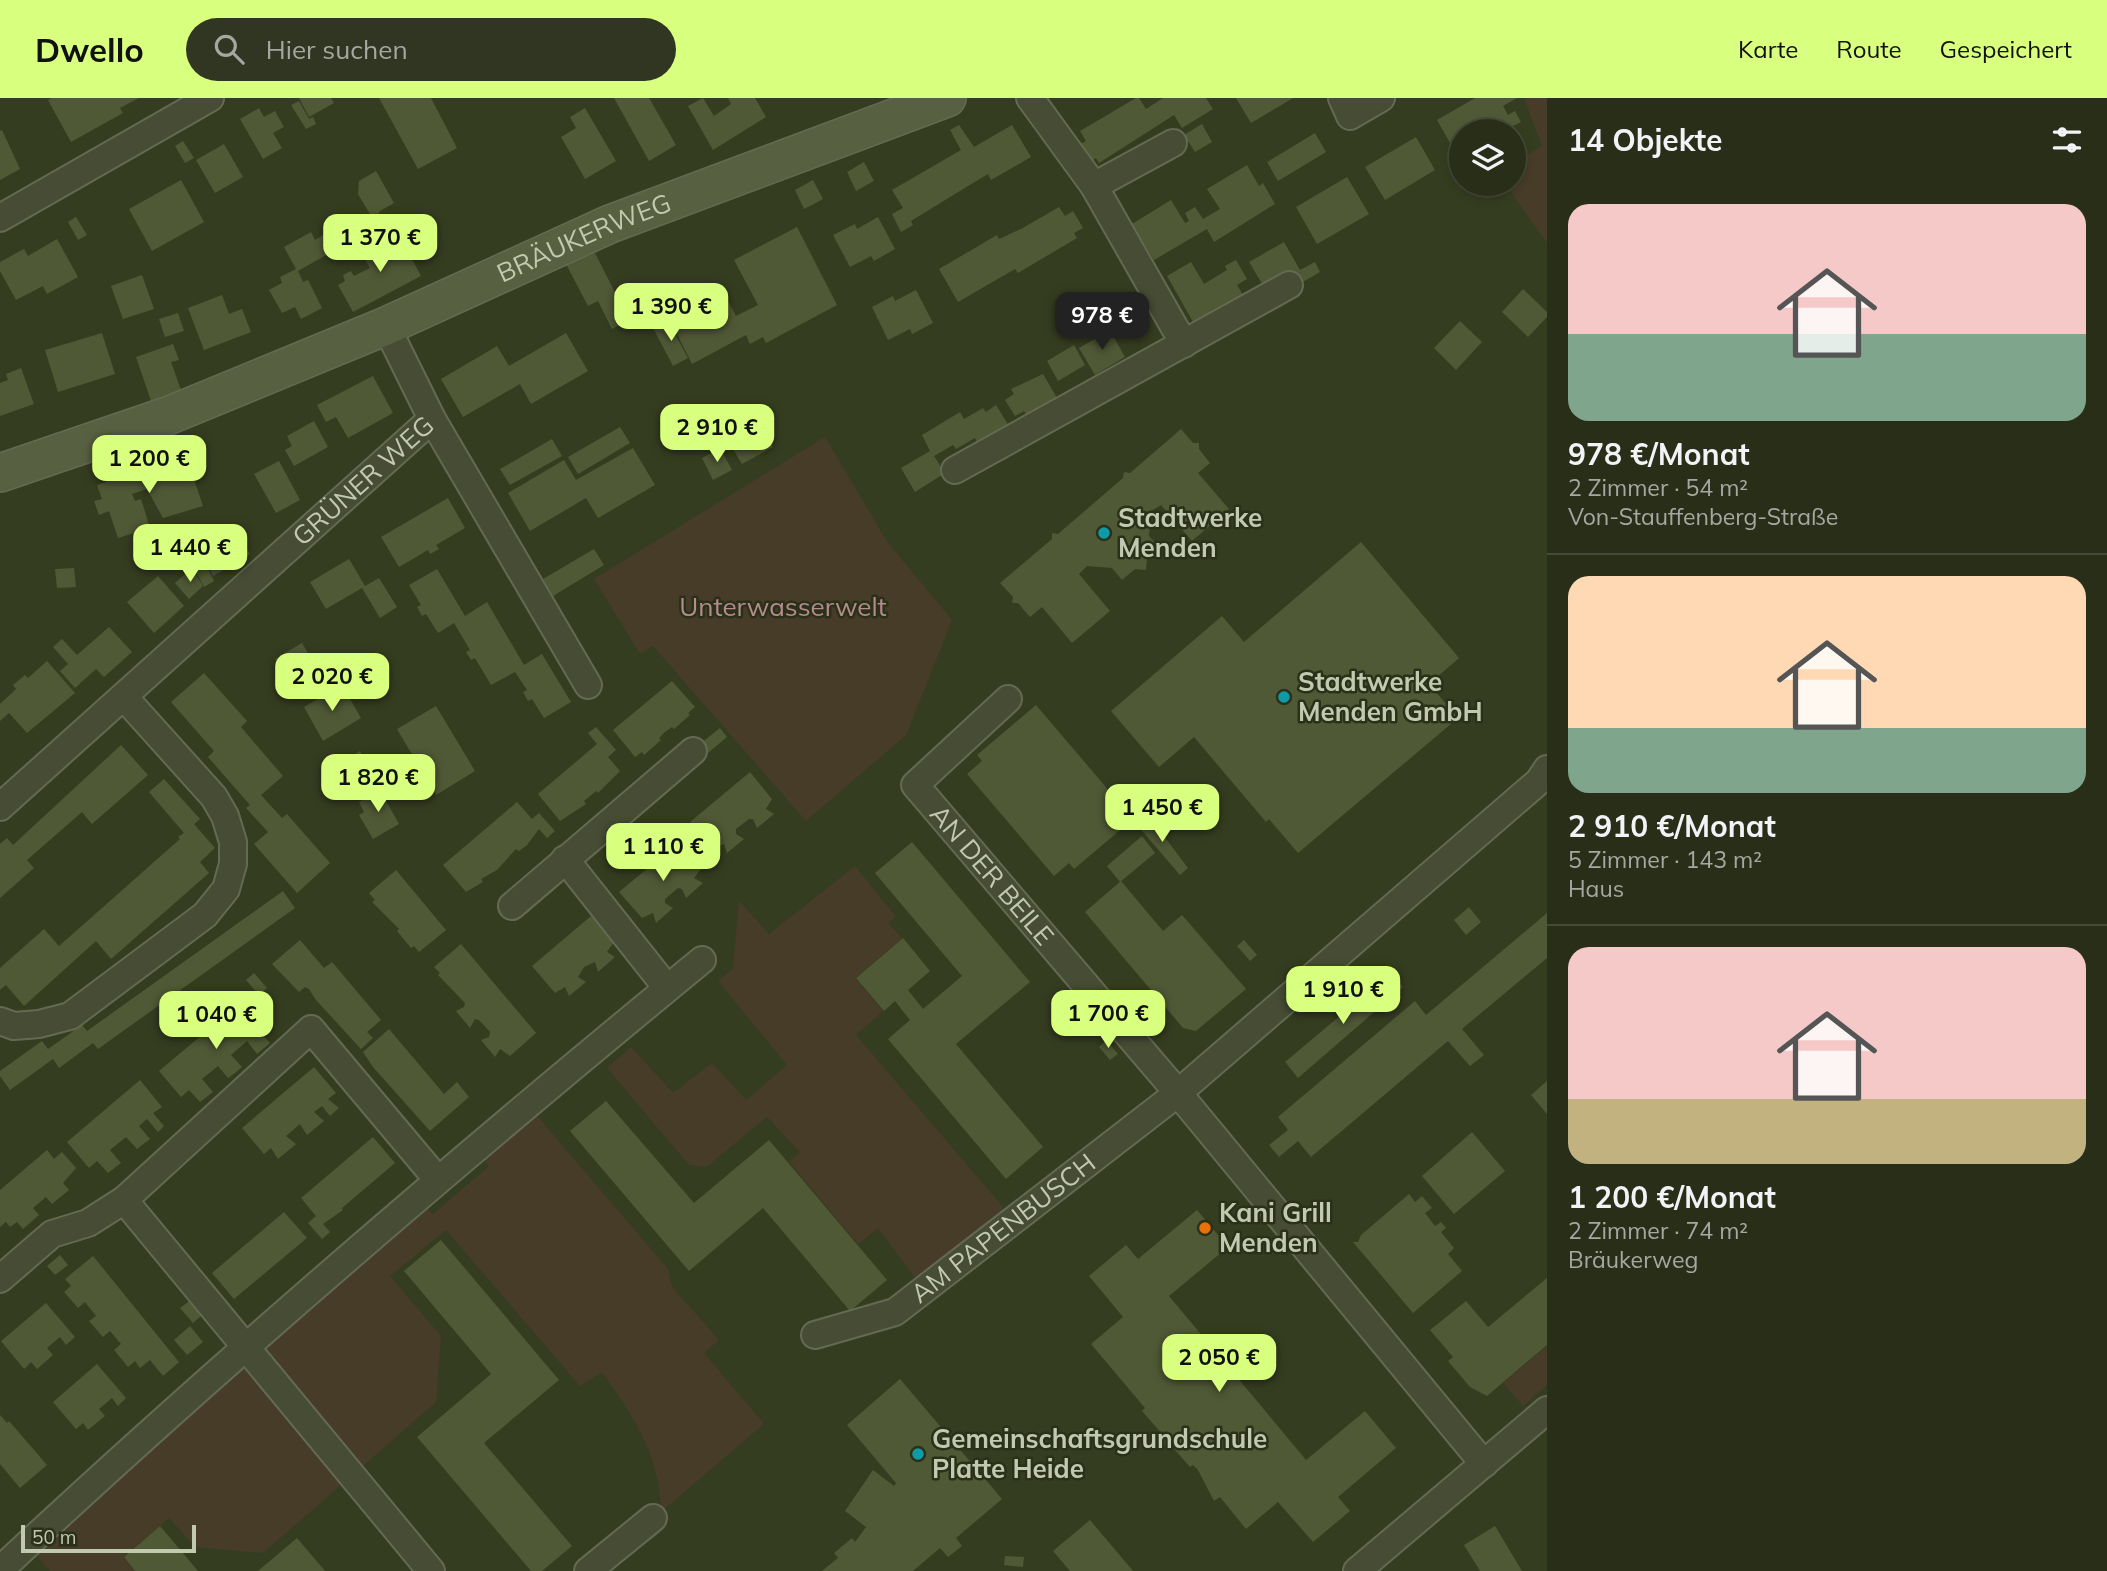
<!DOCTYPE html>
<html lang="de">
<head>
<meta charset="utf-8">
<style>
	:root { --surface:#282e18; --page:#303621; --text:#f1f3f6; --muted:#a5a8a2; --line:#444a37; --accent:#d9ff7e }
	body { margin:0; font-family:Mulish,sans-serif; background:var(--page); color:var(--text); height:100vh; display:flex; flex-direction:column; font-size:26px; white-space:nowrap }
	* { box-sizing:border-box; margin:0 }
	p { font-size:23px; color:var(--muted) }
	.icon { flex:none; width:38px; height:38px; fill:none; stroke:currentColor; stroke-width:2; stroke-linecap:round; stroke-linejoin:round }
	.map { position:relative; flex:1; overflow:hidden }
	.side { display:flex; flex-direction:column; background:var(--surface); width:560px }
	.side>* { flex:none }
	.buttons { position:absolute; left:1449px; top:21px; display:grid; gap:14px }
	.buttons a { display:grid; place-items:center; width:77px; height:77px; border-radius:50%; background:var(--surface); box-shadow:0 4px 10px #0003,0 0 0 2px var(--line); font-size:35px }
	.scale { position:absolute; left:21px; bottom:18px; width:175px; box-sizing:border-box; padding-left:7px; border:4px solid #c1c9af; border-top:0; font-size:19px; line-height:24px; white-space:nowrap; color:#c1c9af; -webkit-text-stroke:5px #2b3119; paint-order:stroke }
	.price { position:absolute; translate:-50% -60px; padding:0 16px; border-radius:14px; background:var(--accent); color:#111; font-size:23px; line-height:46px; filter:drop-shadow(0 2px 4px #0008) }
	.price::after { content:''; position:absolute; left:50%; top:42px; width:21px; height:16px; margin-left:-10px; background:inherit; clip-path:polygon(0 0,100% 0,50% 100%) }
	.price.current { background:#222; color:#fff }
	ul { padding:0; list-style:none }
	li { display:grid; align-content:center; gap:14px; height:371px; padding:0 21px }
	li+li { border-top:2px solid var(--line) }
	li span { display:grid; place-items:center; height:217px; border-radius:21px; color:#555 }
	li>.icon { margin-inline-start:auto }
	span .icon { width:126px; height:126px; fill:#fffc; stroke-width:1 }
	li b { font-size:30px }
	h2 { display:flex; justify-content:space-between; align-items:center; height:84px; padding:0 21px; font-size:30px }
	header { display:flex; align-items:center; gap:42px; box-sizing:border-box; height:98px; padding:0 35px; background:var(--accent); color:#111 }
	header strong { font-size:33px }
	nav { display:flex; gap:38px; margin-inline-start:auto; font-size:24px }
	.search { width:490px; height:63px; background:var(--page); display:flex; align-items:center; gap:18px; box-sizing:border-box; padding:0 24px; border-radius:38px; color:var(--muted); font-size:26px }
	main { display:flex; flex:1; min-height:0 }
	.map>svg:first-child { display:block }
</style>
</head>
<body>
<header>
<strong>Dwello</strong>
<div class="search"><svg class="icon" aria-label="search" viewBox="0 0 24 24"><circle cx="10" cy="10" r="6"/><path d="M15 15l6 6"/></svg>Hier suchen</div>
<nav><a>Karte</a><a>Route</a><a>Gespeichert</a></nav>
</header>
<main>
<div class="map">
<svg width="1547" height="1473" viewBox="0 0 1547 1473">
	<rect width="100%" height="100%" fill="#353d20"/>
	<g fill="#463c28">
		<path d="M1524,0H1547V145L1505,86H1514V64L1542,48Z"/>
		<path d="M825,339L888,445L952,522L906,637L806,723L653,548L640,556L594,481Z"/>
		<path d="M855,768L896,819L888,825L902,840L855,880L883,913L856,937L1014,1122L924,1192L878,1130L858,1146L789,1064L800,1054L767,1019L706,1069L689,1067L607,970L631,949L673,995L712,965L746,1002L787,967L718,883L733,870L739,803L769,836Z"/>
		<path d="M527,1006L668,1171L672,1189L719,1242L704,1255L764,1326L661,1414C660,1357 634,1319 602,1274L580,1288L446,1132L390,1178L441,1238L436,1304L263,1455L195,1449L169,1420L123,1459L134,1473H50L27,1447L417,1098L433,1116L489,1068L474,1050Z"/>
		<path d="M1547,1248V1287L1523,1308L1503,1285Z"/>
	</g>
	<g fill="#505936">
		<path d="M52,0H139L120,10L123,15L71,44L48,2Z"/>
		<path d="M299,0H331L334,5L309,19Z"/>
		<path d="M379,0H431L457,50L418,71Z"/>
		<path d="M614,0H649L676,47L649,63Z"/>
		<path d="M703,0L714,18L731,6L728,0H755L766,19L713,52L688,8Z"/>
		<path d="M1136,0H1139L1146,11L1163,0H1206L1213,11L1182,30L1174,17L1099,65L1096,60L1087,66L1077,48L1086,43L1080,33Z"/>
		<path d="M1236,0H1293L1251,25Z"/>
		<path d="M1475,0H1517L1503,8L1508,17L1515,13L1521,24L1503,33H1461V57L1458,59L1437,22Z"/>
		<path d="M299,3L309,21L313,19L316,26L306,31L291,7Z"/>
		<path d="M259,10L264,19L275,13L284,29L273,35L282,50L263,61L240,21Z"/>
		<path d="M585,10L616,63L585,81L561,39L576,30L570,19Z"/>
		<path d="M1202,26L1212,44L1195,54L1184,37Z"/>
		<path d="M959,27L974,49L1012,27L1031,59L991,82L988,76L968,88L911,123L913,127L901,134L892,116L903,110L892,92L961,52L950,32Z"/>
		<path d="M2,32L20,71L0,82V33Z"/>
		<path d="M1315,35L1326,54L1278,83L1267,64Z"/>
		<path d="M1416,39L1435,72L1385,102L1365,69Z"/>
		<path d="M183,43L194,60L185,65L175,48Z"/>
		<path d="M224,46L243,79L215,95L196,62Z"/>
		<path d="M864,64L874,83L856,93L847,74Z"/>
		<path d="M1247,67L1259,88L1263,85L1275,106L1214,144L1207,131L1154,162L1132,126L1171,102L1185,125L1189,123L1185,115L1195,109L1203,121L1220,111L1207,91Z"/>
		<path d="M376,73L394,105L380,113L374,123L358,96L359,83Z"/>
		<path d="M1347,79L1369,116L1317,146L1296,109Z"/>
		<path d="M181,82L204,124L152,153L129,111Z"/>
		<path d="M813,82L823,101L804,111L795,92Z"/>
		<path d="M1059,109L1065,118L1073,113L1083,130L1074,135L1077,140L1018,175L1015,171L958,204L939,171L997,137L999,141L1021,131Z"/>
		<path d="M76,119L87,137L78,142L68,124Z"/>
		<path d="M878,119L895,151L874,163L871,158L850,169L833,137L855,126L857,131Z"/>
		<path d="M797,129L837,207L766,245L763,239L750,246L746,237L692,266L669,220L722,192L736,218L758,207L734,162Z"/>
		<path d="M333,131L342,148L298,173L303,184L308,182L322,210L301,221L295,209L282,215L269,192L282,185L280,179L296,171L284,149L311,134L315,142Z"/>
		<path d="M397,133L421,178L353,214L338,187L345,183L343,177L351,173L354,178L370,170L365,161L388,149L383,139Z"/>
		<path d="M57,141L78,179L47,196L43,188L16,202L0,173V164L24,151L28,158Z"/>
		<path d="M1284,144L1300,172L1315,164L1320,174L1301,185L1267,194L1249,164Z"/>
		<path d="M595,155L629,222L612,231L598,203L588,208L566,166Z"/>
		<path d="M1236,162L1247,181L1237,187L1246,202L1197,231L1167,178L1191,164L1204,186L1227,172L1225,168Z"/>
		<path d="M142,177L154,211L123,221L111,188Z"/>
		<path d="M1523,191L1547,214V219L1528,239L1502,214Z"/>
		<path d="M916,192L933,225L912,236L910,231L888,242L872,209L893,198L895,203Z"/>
		<path d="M222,197L229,216L242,211L251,234L204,252L188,210Z"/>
		<path d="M178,215L184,233L165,239L159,221Z"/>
		<path d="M668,223L688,260L673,268L653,230Z"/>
		<path d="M1460,223L1482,244L1456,272L1434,250Z"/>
		<path d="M1110,232L1125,259L1095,277L1079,250Z"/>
		<path d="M102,235L115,276L58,294L45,252Z"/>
		<path d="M566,235L588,273L531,306L520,286L463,319L441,281L497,248L509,268Z"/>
		<path d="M173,246L179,262L171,264L181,292L151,303L136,259Z"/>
		<path d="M1074,247L1085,267L1058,283L1047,263Z"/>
		<path d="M21,270L34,306L0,318V285L8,282L6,276Z"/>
		<path d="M1043,276L1057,300L1027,318L1024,313L1015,318L1005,302L1014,296L1011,291Z"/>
		<path d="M373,278L393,315L348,340L336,319L326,324L317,307Z"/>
		<path d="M996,307L1009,328L978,346L975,340L956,351L953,347L934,358L945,375L915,394L901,370L930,353L922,337L960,314L964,321L983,310L986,314Z"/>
		<path d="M755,318L773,349L742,366L724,336Z"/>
		<path d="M314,323L328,349L294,368L285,352L292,348L287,338Z"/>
		<path d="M620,329L630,345L578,376L568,359Z"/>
		<path d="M1181,331L1193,345H1199V351L1210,365L1198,375L1229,411L1192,443L1161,407L1151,413L1149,438L1160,450L1147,461L1146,472L1135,471L1122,482L1112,470L1087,468L1079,476L1110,513L1072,545L1042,509L1030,519L1018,505H1012L1013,499L1000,485L1052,441V435L1058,436L1123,380L1124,374L1130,375Z"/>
		<path d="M552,341L562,358L510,387L500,371Z"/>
		<path d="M633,350L655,387L598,420L586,400L530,433L508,395L564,362L576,382Z"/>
		<path d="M720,350L732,372L713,382L702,360Z"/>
		<path d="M186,358L203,408L163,420L147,391L132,396L135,403L141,401L150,430L118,440L109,413L99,417L94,403L102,401L97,387Z"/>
		<path d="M279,363L300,402L276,415L254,376Z"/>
		<path d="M448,400L465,430L436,447L439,451L430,456L428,452L399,469L381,439Z"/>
		<path d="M237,433L250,456L213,478L198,452L218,437L226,439Z"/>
		<path d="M1361,444L1459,560L1429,586L1458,620L1298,755L1269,721L1266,724L1194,639L1159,669L1111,613L1222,518L1244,544Z"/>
		<path d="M594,451L604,467L553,498L543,481Z"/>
		<path d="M349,461L365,488L379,480L397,509L380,520L362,490L326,511L310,484Z"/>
		<path d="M205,465L214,483L204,489L194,471Z"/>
		<path d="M74,470L76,489L57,490L55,471Z"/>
		<path d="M192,470L203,488L189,501L175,485Z"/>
		<path d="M437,471L465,518L487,504L524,567L542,556L571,604L544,620L532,601L528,603L523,594L527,592L515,574L491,587L475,560L471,562L466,554L470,552L454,525L438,535L426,516L422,518L417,509L421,507L409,487Z"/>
		<path d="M158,478L184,508L154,535L127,504Z"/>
		<path d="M109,529L132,554L104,579L96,571L75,590L60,573L68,566L53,549L62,541L77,557Z"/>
		<path d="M302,545L320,575L293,591L275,561Z"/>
		<path d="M47,563L75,595L27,635L9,615L0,623V606L16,591L13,587L25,577L28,580Z"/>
		<path d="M204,575L247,623L241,629L283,678L261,697L282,720L287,716L330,765L297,795L254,746L268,734L246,710L250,707L208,659L214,653L171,604Z"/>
		<path d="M672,583L695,609L688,615L690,617L674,631L672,629L665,634L659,640L661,642L644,657L642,654L635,659L613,632Z"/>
		<path d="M342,587L361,620L323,643L304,609Z"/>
		<path d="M1036,607L1133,721L1074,771L1069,765L1054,778L967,676L982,663L977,657Z"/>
		<path d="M436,608L475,673L436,697L397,631Z"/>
		<path d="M596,629L616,652L608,659L620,673L598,695L596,693L584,703L586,706L560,723L538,696L597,646L588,635Z"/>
		<path d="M720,630L727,639L708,655L700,646Z"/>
		<path d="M121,647L148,677L92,726L82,714L27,762L34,770L0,800V746L7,740L13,747Z"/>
		<path d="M360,653L376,680L347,697L332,670Z"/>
		<path d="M750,674L772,701L766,711L774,716L757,730L753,721H749L736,731V736L744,741L727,755L724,746L713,751L690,724Z"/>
		<path d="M164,681L200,721L194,726L215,750L200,764L209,775L111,861L96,843L24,908L6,887L0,892V870L44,831L59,848L180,741L178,739L184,735L149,694Z"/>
		<path d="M386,689L391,698L385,701L399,726L373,741L359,717L364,714L359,704Z"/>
		<path d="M517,704L532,721L539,715L555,733L547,740L539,731L527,747L519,753L516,751L497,772L481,781L483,784L466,794L443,767Z"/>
		<path d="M1148,717L1188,770L1180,777L1137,727Z"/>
		<path d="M1142,738L1155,755L1120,784L1107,768Z"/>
		<path d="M679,744L701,771L694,780L703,785L686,800L682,791L678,790L665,801V805L673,810L656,825L653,815L642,820L619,794Z"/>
		<path d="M912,744L1030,884L956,946L1043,1049L1006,1081L888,941L910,922L895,903L884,913L856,880L903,840L930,873L908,892L923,911L962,878L875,775Z"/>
		<path d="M396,772L446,832L419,854L414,848L411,850L397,833L399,831L372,804L375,802L369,795Z"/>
		<path d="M1121,783L1163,833L1182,817L1246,891L1196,933L1183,930L1085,814Z"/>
		<path d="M283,793L295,810L98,951L93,945L59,970L53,961L10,992L0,978V973L42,943L48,951L82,927L87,933Z"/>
		<path d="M1469,809L1481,824L1466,837L1454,822Z"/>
		<path d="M1547,815V860L1462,931L1484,957L1470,968L1448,943L1311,1059L1298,1043L1279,1059L1269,1047L1288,1032L1278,1019L1415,903L1426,917Z"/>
		<path d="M591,818L614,844L607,854L615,859L598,874L595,864L584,869L578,879L586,884L569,898L565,889L555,895L532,868Z"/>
		<path d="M300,842L324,870L332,864L381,922L367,934L373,940L361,951L316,902L309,891L305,889L299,894L272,866Z"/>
		<path d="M1244,842L1257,857L1250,863L1237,848Z"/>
		<path d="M461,846L536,935L510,958L500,951L495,959L481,942L489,939L490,934L479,922L475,921L470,930L456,913L464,909L465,905L438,877L440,875L434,869Z"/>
		<path d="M254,875L267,890L259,897L246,882Z"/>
		<path d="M1391,875L1403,889L1298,980L1285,964Z"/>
		<path d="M246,900L268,926L259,933L270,945L257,956L247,943L231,957L242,969L235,975L228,980L218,968L202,981L213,994L200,1004L189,992L181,999L159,973Z"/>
		<path d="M389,931L444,996L457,984L469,999L430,1033L373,969L363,954Z"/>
		<path d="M1106,942L1118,956L1110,962L1099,949Z"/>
		<path d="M314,969L336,995L328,1001L339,1010L330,1018L322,1008L314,1014L324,1023L307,1037L300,1026L286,1038L296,1046L278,1061L271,1050L264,1056L242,1030Z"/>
		<path d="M140,982L162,1009L153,1015L164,1028L158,1034L147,1021L139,1028L150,1041L137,1051L126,1039L110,1052L121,1065L108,1075L97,1063L89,1070L67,1044Z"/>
		<path d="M1547,983V1016L1531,997Z"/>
		<path d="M606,1003L694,1105L769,1042L887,1182L850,1213L763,1110L689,1173L570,1033Z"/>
		<path d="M1472,1034L1505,1073L1454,1116L1422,1078Z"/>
		<path d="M373,1039L395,1065L342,1110L343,1112L323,1126L330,1134L322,1141L308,1125L316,1118L301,1100Z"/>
		<path d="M47,1052L54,1061L62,1054L76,1070L63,1085L69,1092L52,1106L46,1099L33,1110L39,1117L23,1131L17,1124L10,1129L6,1124L0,1129V1092Z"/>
		<path d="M1409,1096L1415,1104L1422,1098L1432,1110L1425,1115L1435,1128L1441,1124L1446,1130L1441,1134L1454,1150L1448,1156L1462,1173L1413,1215L1353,1144H1358L1361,1137Z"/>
		<path d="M1197,1112L1228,1149L1169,1198L1257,1303L1306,1362L1365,1313L1396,1350L1338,1399L1350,1413L1313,1444L1278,1404L1246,1431L1220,1399L1214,1403L1198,1372L1193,1367L1190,1369L1168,1344L1164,1348L1159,1341L1163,1337L1142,1313L1145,1310L1091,1246L1123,1219L1089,1178L1126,1147L1138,1161Z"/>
		<path d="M284,1114L307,1140L234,1201L212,1175Z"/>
		<path d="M441,1142L559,1282L484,1345L572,1448L542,1473H531L417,1339L491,1276L404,1173Z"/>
		<path d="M60,1157L68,1167L55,1177L47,1168Z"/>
		<path d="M93,1158L179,1264L163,1278L150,1262L140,1270L135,1263L128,1269L114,1252L121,1246L110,1233L103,1239L89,1223L96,1218L85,1204L78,1210L64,1194L71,1188L65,1181Z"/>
		<path d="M1547,1180V1247L1487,1298L1470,1289L1448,1263L1453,1259L1430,1232L1466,1203L1488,1229Z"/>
		<path d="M196,1198L208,1212L193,1225L180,1210Z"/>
		<path d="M46,1205L75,1239L66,1247L60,1239L47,1250L53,1257L37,1271L31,1264L24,1271L1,1243Z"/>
		<path d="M190,1228L203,1244L187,1257L174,1242Z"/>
		<path d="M97,1266L126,1300L118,1308L112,1300L105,1306L99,1311L105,1318L88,1332L83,1325L76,1331L53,1304Z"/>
		<path d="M900,1281L1002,1401L956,1440L962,1448L948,1459L940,1450L913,1473H822L838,1460L834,1455L852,1440L855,1444L866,1429L845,1413L873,1372L894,1388L896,1385L847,1327Z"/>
		<path d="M0,1317L7,1325L9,1323L47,1367L20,1390L0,1366Z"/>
		<path d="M1090,1422L1133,1473H1070L1053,1453Z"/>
		<path d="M160,1428L198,1473H135L124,1459Z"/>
		<path d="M1495,1428L1522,1473H1480L1464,1447Z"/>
		<path d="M297,1440L325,1473H258Z"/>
		<path d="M1005,1458L1024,1459L1023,1469L1004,1467Z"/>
	</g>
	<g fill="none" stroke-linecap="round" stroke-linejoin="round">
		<defs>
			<g id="street">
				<path d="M1030,0L1094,88L1184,246"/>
				<path d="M1342,0L1350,18L1381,0"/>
				<path d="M1094,88L1173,45"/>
				<path d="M0,120L210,0"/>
				<path d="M432,321L588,587"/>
				<path d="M955,372L1289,187"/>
				<path id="s1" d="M1008,601L915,687L1178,995L1484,1366"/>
				<path id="s2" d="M0,709L432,321L386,228"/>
				<path d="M565,761L667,890"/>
				<path d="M512,808L693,653"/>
				<path d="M0,923L14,928L39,926L70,918L205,817L226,791L233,766V744L225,718L214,699L124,599"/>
				<path d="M0,1181L52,1136L88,1125L124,1102"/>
				<path id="s3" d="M815,1237L895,1214L1178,995L1539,683L1547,671"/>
				<path d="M0,1472C227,1260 462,1059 702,862"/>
				<path d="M431,1473L124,1102L311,931L437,1081"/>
				<path d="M588,1473L653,1420"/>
				<path d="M1357,1473L1547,1312"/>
			</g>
			<g id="secondary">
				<path id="s4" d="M0,375L170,317L386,228L610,126L947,0"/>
			</g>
		</defs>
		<use href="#street" stroke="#646a52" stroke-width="30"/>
		<use href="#secondary" stroke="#646a52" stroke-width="40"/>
		<use href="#street" stroke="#464d34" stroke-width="26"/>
		<use href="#secondary" stroke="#576041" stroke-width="37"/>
	</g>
	<g fill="#0f9aa8" stroke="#2b3119" stroke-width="2.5">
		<circle cx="1104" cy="435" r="7"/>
		<circle cx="1284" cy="599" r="7"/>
		<circle cx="918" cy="1356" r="7"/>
	</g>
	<circle fill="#e8710a" stroke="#2b3119" stroke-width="2.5" cx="1205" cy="1130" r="7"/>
	<g text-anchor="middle" stroke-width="5" stroke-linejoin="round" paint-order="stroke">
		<g font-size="26" fill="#c1c9af" stroke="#2b3119">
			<text dy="9" stroke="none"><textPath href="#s4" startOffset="630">BRÄUKERWEG</textPath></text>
			<text dy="9" stroke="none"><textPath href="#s2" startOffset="488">GRÜNER WEG</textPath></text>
			<text dy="9" stroke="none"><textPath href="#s1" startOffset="245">AN DER BEILE</textPath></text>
			<text dy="9" stroke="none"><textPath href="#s3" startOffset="220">AM PAPENBUSCH</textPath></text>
		</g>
		<g font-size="26" font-weight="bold" fill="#c1c9af" stroke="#2b3119" text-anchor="start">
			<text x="1118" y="429">Stadtwerke<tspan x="1118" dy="30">Menden</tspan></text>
			<text x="1298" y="593">Stadtwerke<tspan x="1298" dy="30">Menden GmbH</tspan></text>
			<text x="1219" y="1124">Kani Grill<tspan x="1219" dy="30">Menden</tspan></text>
			<text x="932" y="1350">Gemeinschaftsgrundschule<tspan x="932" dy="30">Platte Heide</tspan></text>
		</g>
		<g font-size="26" fill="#b58b8e" stroke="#2b3119">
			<text x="783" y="518">Unterwasserwelt</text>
		</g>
	</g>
</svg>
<div class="buttons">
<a><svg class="icon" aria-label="layers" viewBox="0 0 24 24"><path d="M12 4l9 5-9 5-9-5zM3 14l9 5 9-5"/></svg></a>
</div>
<div class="scale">50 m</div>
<b class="price" style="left:380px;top:176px">1 370 €</b>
<b class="price" style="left:671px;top:245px">1 390 €</b>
<b class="price current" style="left:1102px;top:254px">978 €</b>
<b class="price" style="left:717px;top:366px">2 910 €</b>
<b class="price" style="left:149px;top:397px">1 200 €</b>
<b class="price" style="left:190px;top:486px">1 440 €</b>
<b class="price" style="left:332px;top:615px">2 020 €</b>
<b class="price" style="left:378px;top:716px">1 820 €</b>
<b class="price" style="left:1162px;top:746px">1 450 €</b>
<b class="price" style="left:663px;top:785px">1 110 €</b>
<b class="price" style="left:1343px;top:928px">1 910 €</b>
<b class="price" style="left:1108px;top:952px">1 700 €</b>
<b class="price" style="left:216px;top:953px">1 040 €</b>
<b class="price" style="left:1219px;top:1296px">2 050 €</b>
</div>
<section class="side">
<h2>14 Objekte<svg class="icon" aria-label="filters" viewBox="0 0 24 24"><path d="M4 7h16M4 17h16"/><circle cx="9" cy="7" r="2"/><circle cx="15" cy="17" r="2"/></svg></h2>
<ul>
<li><span style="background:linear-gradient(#f6c9c9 60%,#7fa58c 0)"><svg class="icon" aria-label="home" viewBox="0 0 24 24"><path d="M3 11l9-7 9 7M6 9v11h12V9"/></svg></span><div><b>978 €/Monat</b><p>2 Zimmer · 54 m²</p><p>Von-Stauffenberg-Straße</p></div></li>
<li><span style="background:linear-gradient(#ffd9b3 70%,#7fa58c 0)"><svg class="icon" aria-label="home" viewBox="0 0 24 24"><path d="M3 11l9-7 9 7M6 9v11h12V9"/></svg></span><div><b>2 910 €/Monat</b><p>5 Zimmer · 143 m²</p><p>Haus</p></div></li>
<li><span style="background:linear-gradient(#f6c9c9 70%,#c2b280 0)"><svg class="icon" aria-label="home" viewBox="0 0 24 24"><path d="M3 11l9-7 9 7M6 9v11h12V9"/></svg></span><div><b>1 200 €/Monat</b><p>2 Zimmer · 74 m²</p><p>Bräukerweg</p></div></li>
</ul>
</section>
</main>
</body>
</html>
